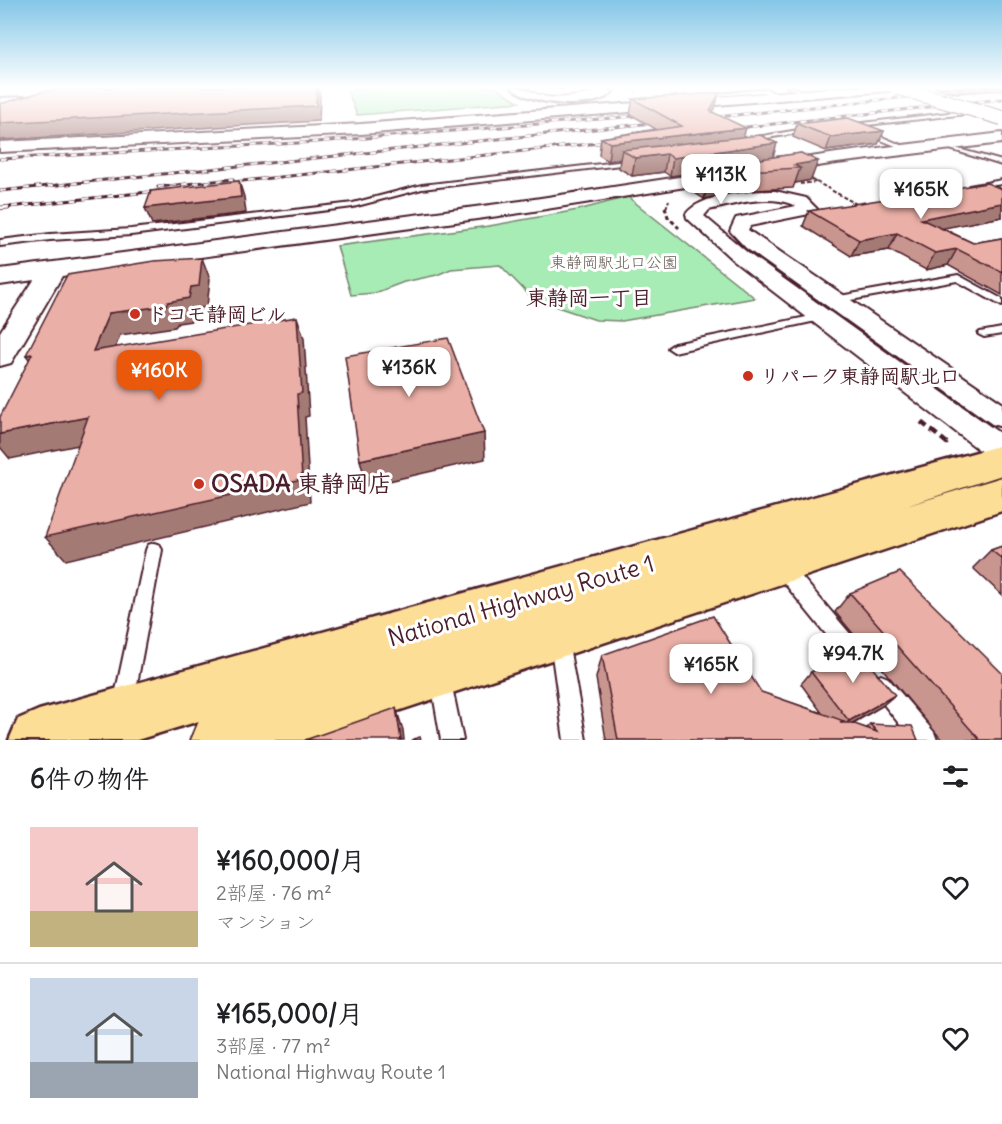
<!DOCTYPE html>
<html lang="ja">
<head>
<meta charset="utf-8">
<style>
	:root { --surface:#fff; --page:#f6f6f6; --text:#202124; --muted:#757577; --line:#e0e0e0; --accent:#ea580c }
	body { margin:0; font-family:Delius,"Klee One",sans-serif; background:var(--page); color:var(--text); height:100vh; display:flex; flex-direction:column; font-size:22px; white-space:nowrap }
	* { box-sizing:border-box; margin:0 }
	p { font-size:20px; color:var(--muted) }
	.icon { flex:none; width:33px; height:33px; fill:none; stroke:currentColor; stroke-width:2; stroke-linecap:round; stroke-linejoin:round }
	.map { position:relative; height:740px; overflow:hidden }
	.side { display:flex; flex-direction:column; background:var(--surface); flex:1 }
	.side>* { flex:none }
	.price { position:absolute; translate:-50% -51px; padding:0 14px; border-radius:12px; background:#fff; color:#222; font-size:20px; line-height:39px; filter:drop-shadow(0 2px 3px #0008) }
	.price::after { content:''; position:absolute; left:50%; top:36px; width:18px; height:14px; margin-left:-9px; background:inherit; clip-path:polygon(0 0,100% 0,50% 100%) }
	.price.active { background:var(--accent); color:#fff }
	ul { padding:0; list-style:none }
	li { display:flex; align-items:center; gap:18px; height:150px; padding:0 30px }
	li+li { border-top:2px solid var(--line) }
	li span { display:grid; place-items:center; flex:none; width:168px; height:120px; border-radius:0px; color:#555 }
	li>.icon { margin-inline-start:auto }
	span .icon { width:72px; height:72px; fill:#fffc; stroke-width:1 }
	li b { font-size:26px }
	h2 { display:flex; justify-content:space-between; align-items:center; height:72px; padding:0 30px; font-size:26px }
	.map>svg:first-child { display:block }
</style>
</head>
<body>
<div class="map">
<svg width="1002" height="740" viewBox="0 0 1002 740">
	<rect width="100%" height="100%" fill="#fff"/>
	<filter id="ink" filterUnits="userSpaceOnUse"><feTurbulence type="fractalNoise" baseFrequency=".0167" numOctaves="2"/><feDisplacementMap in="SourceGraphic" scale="12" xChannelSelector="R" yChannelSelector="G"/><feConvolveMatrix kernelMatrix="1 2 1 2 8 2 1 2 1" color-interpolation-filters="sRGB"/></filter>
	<g filter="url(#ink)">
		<g fill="#a7ebb5" stroke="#788570" stroke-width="1.5">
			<path d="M392,87H496L519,102L357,115L347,90Z"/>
			<path d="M628,197L755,298L622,321L596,320L533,299L500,265L451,269L437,275L404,282L375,293L351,295L337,246L489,226L578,210Z"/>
		</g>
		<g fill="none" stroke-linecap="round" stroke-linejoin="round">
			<defs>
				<g id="service">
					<path d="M787,87H792L808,93L804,94Z"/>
					<path d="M766,89L778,95L776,96L763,92L703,97L701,96Z"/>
					<path d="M974,110L976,113L848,127L845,125Z"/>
					<path d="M810,128L812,131L747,141L744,139Z"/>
					<path d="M866,132H870L911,149L906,150L866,134Z"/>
					<path d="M940,144L1002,161V165L940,146Z"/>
					<path d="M635,160L637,161V163L422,189L353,207L131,235L50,240L0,246V240L50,234L131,229L353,203L422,185Z"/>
					<path d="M1002,180V184L973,188L969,186Z"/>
					<path d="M958,275L1002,299V306L957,281L834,303L829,300L834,297Z"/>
					<path d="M821,314L825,315L826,317L825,319L674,352L668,348L674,344Z"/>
					<path d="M1002,328V334L984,337L978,334L980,332Z"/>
					<path d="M154,543L160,545L162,550L134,700L131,707L124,710L117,707L114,700L146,550L148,545Z"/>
					<path d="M783,560L789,562L869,656L872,663L869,670L862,673L855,670L777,574L774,568L777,562Z"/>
					<path d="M559,632L566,634L568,641L586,740H564L550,641L552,634Z"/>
					<path d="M441,672L448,675L451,682L463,740H441L431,682L434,675Z"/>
					<path d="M881,675L888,678L934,732L937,740H912L874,692L871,685L874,678Z"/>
				</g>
				<g id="minor">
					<path d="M512,87C525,86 534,95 548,97C563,99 580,95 595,93C574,92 547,103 529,87L561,90L599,87L613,92C596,111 530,106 512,87Z"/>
					<path d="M775,191L806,198L817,209L809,214L750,226L748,230L1002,403V427L992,424L746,248L730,231L736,218L796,206L794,205C767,194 736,204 709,210L704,216L749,254L1002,435V462L991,459L735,262L687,218L686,214C701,194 750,191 775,191Z"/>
				</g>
				<g id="tertiary">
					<path d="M846,87H895L889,91L361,134L0,152V142L361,124Z"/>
					<path d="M48,96L55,100L53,103L0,106V98Z"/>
					<path d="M1002,133V143L837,163L521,213L62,276L11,363L0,366V332L34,280L0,285V269L521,201L837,153Z"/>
				</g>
				<path id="trunk" d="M1002,445V475L903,507L1002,477V511L310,740H191L199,721L137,740H9L18,719L39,710Z"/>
			</defs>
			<use href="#service" stroke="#4a1f2b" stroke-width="4"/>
			<use href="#minor" stroke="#4a1f2b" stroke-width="4"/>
			<use href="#tertiary" stroke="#4a1f2b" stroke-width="4"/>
			<use href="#trunk" stroke="#4a1f2b" stroke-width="5"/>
			<path stroke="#4a1f2b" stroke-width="1.5" stroke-dasharray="3 2" stroke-linecap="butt" d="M625,87L638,92"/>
			<g stroke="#4a1f2b" stroke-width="2" stroke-dasharray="4 2" stroke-linecap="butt">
				<path d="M811,179L860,206"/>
				<path d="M800,184L816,182"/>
				<path d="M666,208L669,200"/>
			</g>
			<path stroke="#4a1f2b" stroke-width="3" stroke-dasharray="4.5 3" stroke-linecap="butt" d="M665,207L668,217L679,228"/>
			<path stroke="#4a1f2b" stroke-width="4.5" stroke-dasharray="8 5" stroke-linecap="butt" d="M921,422L947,443L951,441"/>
			<use href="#service" fill="#fff" fill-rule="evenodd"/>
			<use href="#minor" fill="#fff" fill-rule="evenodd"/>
			<use href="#tertiary" fill="#fff" fill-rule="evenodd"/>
			<use href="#trunk" fill="#fdde96" fill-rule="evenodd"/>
			<defs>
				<g id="rail-far1">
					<path d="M707,118L1002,87"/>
					<path d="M728,129L1002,99"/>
					<path d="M0,159L316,142L649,115"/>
					<path d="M224,183L617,141"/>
					<path d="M158,187L233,179"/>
					<path d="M0,191L662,122"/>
					<path d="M0,208L167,190"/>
				</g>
				<path id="rail" d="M0,208L9,207"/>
			</defs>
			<use href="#rail-far1" stroke="#4a1f2b" stroke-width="3"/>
			<use href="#rail" stroke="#4a1f2b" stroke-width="4.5"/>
			<use href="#rail-far1" stroke="#fff" stroke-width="2" stroke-dasharray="6" stroke-linecap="butt"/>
			<use href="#rail" stroke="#fff" stroke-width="3" stroke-dasharray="10" stroke-linecap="butt"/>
			<defs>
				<path id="tertiary-bridge" d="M896,87L1002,118"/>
			</defs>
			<use href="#tertiary-bridge" stroke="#4a1f2b" stroke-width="16" stroke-linecap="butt"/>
			<use href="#tertiary-bridge" stroke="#fff" stroke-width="14"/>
		</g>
		<g fill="#c9968f" stroke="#4a1f2b" stroke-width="1.5">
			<path d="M934,87H1002L958,93Z"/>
			<path d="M719,93L715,108L713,112L744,136L773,157L801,153L811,180L795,183L793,188L739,191L704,199L689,189L693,173L670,176L664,172L632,176L619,168L620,159L608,161L599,155L601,138L656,129L630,114L633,99Z"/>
			<path d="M797,124L884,131L878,144L826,151L793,137Z"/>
			<path d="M1002,189V217L942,228L973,243L1002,238V295L948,265L926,270L889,250L851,256L803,226L809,211Z"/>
			<path d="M1002,546V595L973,568L991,550Z"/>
			<path d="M850,593L1002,740H942L835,612Z"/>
			<path d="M602,655L761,692L822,713L801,684L811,672L882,706L852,724L866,728L870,724L918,740H606L596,678Z"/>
		</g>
		<g fill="#a47a74" stroke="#4a1f2b" stroke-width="1.5">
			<path d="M83,87H156L85,91Z"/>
			<path d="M317,87H318L320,96L319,121L0,140V123Z"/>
			<path d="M961,87H1002V90L958,93Z"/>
			<path d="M719,93L715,108L706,127L710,111Z"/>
			<path d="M746,128L741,145L622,150L620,159L608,161L610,143Z"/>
			<path d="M884,131L878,144L826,151L831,137Z"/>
			<path d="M777,143L772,161L693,169L692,173L670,176L673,158Z"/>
			<path d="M667,154L664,172L632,176L635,158Z"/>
			<path d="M818,161L811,180L795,183L800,168L794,165Z"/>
			<path d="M745,171L739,191L704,199L709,179Z"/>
			<path d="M239,181L244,197L246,213L152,224L145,208Z"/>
			<path d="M1002,203V217L913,234L921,219Z"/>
			<path d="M897,233L889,250L851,256L859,240Z"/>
			<path d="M957,249L948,265L926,270L935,253Z"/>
			<path d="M202,258L210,279L207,307L200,308L198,320L178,323L175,327L120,335L106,373L93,351L109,313L168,302Z"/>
			<path d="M297,317L304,338L309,416L305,417L310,502L66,560L45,537L297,394Z"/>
			<path d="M32,354L42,377L26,355Z"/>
			<path d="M88,417L103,440L10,459L0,447V434Z"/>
			<path d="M484,433L485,459L367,486L360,460Z"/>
			<path d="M895,695L882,706L837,732L849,721Z"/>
			<path d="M396,708L403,730L404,740H401Z"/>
		</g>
		<g fill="#eaafa6" stroke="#4a1f2b" stroke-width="1.5">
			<path d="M119,87H317L316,106L0,123V104L44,91Z"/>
			<path d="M719,93L710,111L746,128L610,143L601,138L682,126L633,99Z"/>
			<path d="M848,118L884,131L831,137L797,124Z"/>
			<path d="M760,135L777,143L673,158L667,154L635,158L622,150Z"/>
			<path d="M801,153L818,161L794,165L800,168L745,171L709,179L693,169Z"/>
			<path d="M239,181L241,197L145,208L151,191Z"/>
			<path d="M987,183L1002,189V203L921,219L973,243L1002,238V272L957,249L935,253L897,233L859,240L809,211Z"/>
			<path d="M202,258L199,286L191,287L189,298L168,302L165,306L109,313L93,351L297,317L302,393L297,394L302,479L45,537L88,417L0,434V417L32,354L26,355L67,275L154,261Z"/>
			<path d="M448,338L484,433L360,460L345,356Z"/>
			<path d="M1002,546V559L991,550Z"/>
			<path d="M900,572L1002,673V740H980L850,593Z"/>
			<path d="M713,616L761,692L844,721L840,723H852L877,732L870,724L912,726L918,740H618L602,655Z"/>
			<path d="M856,648L895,695L849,721L811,672Z"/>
			<path d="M396,708L401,740H305Z"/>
			<path d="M420,737L421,740H411Z"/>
		</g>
	</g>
	<linearGradient id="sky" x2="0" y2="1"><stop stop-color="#84c6e7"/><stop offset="0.46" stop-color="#fff"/><stop offset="1" stop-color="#fff" stop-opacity="0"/></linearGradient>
	<rect width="1002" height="190" fill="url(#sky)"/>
	<g fill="#c8321e" stroke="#fff" stroke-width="2">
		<circle cx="135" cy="314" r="6"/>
		<circle cx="748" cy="376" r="6"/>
		<circle cx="199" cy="484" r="6"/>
	</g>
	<g text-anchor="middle" stroke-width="6" stroke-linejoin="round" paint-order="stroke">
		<g font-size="16" fill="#665c54" stroke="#fff">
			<text x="614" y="268">東静岡駅北口公園</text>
		</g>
		<g font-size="20" font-weight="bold" fill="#4a1f2b" stroke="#fff" text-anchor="start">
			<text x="147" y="321">ドコモ静岡ビル</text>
			<text x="760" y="383">リパーク東静岡駅北口</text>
		</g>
		<g font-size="21" font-weight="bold" fill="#4a1f2b" stroke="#fff">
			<text x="589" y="305">東静岡一丁目</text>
		</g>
		<g font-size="24" font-weight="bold" fill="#4a1f2b" stroke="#fff" text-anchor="start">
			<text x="211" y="492">OSADA 東静岡店</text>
		</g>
		<g font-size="24" fill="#4a1f2b" stroke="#fff">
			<text transform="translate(521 601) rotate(-16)" y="8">National Highway Route 1</text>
		</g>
	</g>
</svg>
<b class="price" style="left:721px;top:205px">¥113K</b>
<b class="price" style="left:921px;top:220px">¥165K</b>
<b class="price" style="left:409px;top:398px">¥136K</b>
<b class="price active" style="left:159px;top:401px">¥160K</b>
<b class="price" style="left:853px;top:684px">¥94.7K</b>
<b class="price" style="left:711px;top:695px">¥165K</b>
</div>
<section class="side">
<h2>6件の物件<svg class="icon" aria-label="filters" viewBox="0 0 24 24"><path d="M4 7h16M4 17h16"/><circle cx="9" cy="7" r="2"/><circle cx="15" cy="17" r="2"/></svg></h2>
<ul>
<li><span style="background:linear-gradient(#f6c9c9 70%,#c2b280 0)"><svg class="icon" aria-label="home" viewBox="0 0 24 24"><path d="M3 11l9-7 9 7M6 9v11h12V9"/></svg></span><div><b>¥160,000/月</b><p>2部屋 · 76 m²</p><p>マンション</p></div><svg class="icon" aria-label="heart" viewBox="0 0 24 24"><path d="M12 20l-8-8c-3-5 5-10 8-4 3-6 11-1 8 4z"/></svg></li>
<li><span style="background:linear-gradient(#c9d6e8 70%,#9aa5b1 0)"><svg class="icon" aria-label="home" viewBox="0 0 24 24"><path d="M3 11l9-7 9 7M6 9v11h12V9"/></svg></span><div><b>¥165,000/月</b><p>3部屋 · 77 m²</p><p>National Highway Route 1</p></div><svg class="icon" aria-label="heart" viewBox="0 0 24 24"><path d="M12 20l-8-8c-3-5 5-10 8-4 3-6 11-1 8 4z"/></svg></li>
</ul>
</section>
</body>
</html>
